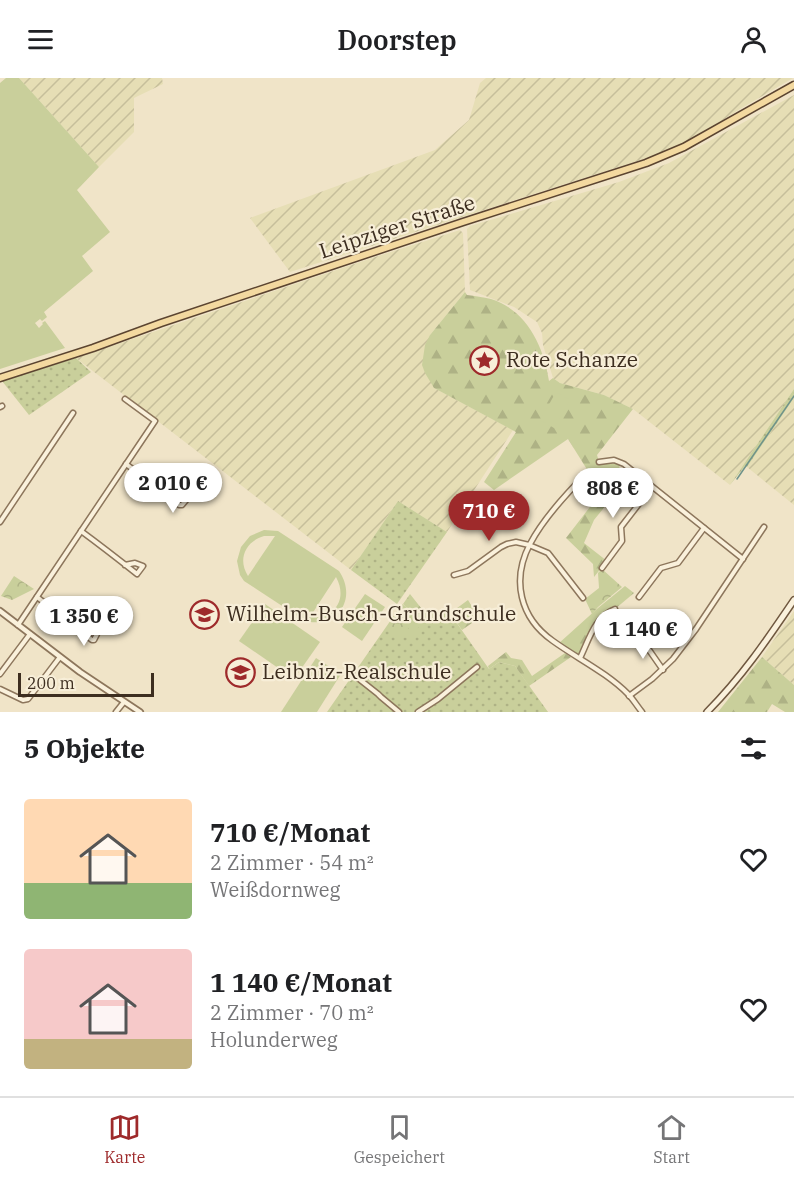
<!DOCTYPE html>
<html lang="de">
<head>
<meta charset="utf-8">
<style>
	:root { --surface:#fff; --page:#f2f2f2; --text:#202124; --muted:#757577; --line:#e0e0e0; --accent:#9e2a2b }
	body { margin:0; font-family:"IBM Plex Serif",serif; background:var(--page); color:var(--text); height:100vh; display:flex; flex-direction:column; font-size:22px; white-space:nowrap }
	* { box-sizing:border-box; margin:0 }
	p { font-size:20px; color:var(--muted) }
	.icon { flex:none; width:33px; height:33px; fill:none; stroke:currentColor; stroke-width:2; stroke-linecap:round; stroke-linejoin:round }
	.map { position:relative; height:634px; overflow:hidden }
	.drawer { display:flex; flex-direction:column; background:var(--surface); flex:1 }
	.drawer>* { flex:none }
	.scale { position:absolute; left:18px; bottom:15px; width:136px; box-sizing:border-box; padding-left:6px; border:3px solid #3d2e20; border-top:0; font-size:16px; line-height:21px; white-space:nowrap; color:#3d2e20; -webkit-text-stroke:4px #f7eed8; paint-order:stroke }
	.price { position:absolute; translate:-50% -51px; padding:0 14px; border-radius:21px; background:#fff; color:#222; font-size:20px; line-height:39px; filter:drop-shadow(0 2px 3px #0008) }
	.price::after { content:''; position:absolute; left:50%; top:36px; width:18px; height:14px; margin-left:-9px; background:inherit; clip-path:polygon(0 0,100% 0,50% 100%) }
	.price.current { background:var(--accent); color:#fff }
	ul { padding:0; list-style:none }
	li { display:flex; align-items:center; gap:18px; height:150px; padding:0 24px }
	li span { display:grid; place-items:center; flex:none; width:168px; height:120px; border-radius:6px; color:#555 }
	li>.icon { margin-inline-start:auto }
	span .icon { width:72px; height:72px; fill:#fffc; stroke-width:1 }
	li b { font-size:26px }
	h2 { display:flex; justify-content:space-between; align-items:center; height:72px; padding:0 24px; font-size:26px }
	header { display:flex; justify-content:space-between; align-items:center; height:78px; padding:0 24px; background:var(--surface); font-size:27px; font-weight:600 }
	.tab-bar { display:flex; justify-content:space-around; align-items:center; height:84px; border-top:2px solid var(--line); background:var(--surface); font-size:16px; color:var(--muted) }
	.tab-bar a { display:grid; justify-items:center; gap:3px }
	.tab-bar .current { color:var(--accent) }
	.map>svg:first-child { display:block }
</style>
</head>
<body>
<header><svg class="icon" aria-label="menu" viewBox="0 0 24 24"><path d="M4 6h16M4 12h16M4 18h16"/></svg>Doorstep<svg class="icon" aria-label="person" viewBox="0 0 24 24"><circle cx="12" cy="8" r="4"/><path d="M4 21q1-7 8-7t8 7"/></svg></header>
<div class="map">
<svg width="794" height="634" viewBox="0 0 794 634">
	<defs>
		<pattern id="farmland-furrows" width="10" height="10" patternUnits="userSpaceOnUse" patternTransform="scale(1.5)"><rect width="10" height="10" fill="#e6deb5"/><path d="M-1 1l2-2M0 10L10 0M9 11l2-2" fill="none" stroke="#c6bf9b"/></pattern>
		<pattern id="grass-dots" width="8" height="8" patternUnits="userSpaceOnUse" patternTransform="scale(1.5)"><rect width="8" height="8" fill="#c9cf9b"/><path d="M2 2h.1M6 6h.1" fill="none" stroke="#aeb285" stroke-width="1.8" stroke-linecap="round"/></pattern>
		<pattern id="forest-firs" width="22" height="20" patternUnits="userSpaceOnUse" patternTransform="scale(1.5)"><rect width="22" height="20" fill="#c9cf9b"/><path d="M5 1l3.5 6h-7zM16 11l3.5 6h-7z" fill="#aeb285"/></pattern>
		<pattern id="park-crowns" width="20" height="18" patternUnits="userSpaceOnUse" patternTransform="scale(1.5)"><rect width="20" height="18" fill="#c9cf9b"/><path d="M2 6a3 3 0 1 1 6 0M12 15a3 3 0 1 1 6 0" fill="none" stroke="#aeb285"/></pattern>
	</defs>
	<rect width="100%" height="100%" fill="#f0e4c8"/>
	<g fill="url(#farmland-furrows)">
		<path d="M19,0H162L163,6L134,20V54L99,89Z"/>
		<path d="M486,0H793L740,31L681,69L290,194L250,140L435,72L469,42L480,5Z"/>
		<path d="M794,17V311L730,407L633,331L604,317L560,305L553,300L543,267L542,255L537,244L514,229L470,212L467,151L470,148L619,104L669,85Z"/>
		<path d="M460,152L463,155L465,214L430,257L434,310L513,352L447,454L398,423L351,492L76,280L372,180Z"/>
		<path d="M794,320V427L747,389Z"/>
		<path d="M794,533V607L762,579Z"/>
	</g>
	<g fill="url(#grass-dots)">
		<path d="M76,280L91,294L29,337L2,303Z"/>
		<path d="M794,311V320L747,389L745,388L730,407Z"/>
		<path d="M398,423L447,454L397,526L351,492Z"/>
		<path d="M402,526L423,542L426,543L454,541L489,591L499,584L515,588L548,634H327Z"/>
	</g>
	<g fill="url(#forest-firs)">
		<path d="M465,214L467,217C475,218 483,219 491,221C527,232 544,269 549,303L553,300L560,305L604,317L633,331L597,377L599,384L620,386L619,392H602L611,421L594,442L584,465L607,483L594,499L593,486L566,460L603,412L591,391L588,393L568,361L494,412L484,404L516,354L434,310L425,295L422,287L425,267L430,257Z"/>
		<path d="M625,508L634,515L615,531L600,540L580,580L558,566L598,530Z"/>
		<path d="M410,516L425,535L453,533L468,522L479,540L462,552L454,541L423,543L411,560L401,559L416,540L403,526Z"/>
		<path d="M506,574L511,580L522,582L532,598L565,575L571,579L529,608L515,588L499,584L489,591L488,588Z"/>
		<path d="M762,579L794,607V634H785L772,626L767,634H718Z"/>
	</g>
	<g fill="url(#park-crowns)">
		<path d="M602,491L622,509L598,529L592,536L585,521L599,510L598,495Z"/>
		<path d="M14,498L34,511L12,522L1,518Z"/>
		<path d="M403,529L416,540L401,559L389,550Z"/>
	</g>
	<g fill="#c9cf9b" fill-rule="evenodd">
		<path d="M6,0H19L99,89L77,112L110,154L82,178L93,193L44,234L47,239L42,243L40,241L35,245L39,250L43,246L42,245L45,243L65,270L0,291V5Z"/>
		<path d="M556,314L570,322L554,350L540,342Z"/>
		<path d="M264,452L278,453L339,493C358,521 337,551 305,543L244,503L240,497L237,483L241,469L250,458ZM264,458H275L248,498C237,481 246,463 264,458ZM336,499C348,521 335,541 310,539Z"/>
		<path d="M365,516L385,529L362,563L342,549Z"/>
		<path d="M265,526L320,564L294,601L239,563Z"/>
		<path d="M316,580L341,596L317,634H281Z"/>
	</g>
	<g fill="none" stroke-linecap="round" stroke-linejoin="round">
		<path stroke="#6f938a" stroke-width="1.5" d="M737,401L794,318"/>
		<defs>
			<g id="minor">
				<path d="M0,329L2,328"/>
				<path d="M599,384L614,382L624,386L743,481"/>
				<path d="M126,386L179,427H182L187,421L181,417L170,419"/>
				<path d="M587,395C567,415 543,441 530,466C511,502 520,540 553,563C578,581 606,594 628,616C633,621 637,628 642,634"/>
				<path d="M0,444L73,335"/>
				<path d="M81,453C100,467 118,481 137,496L143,488L135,485L125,487"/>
				<path d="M602,490L622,463L621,449L652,409"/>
				<path d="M454,497L468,493L501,469L507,466L516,464L529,467L548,475L583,520"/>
				<path d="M37,519L92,562H94L97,556L89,551L80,553"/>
				<path d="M639,519L661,490L678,485L704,450"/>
				<path d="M18,547L155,343L125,321"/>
				<path d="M640,559L663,592"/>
				<path d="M580,580C589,562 594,539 615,531"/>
				<path d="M0,596L30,556"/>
				<path d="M354,597L378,616L381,619L399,634"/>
				<path d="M0,611L23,622L28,621L60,579"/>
				<path d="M629,618L652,601L673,581L696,551L764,449"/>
				<path d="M116,634L124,624"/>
				<path d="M418,634L438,621L477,589"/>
			</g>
			<path id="tertiary" d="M0,533L80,594L140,634"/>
			<path id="secondary" d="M707,634C741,600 767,562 794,522"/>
			<path id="primary" d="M0,300L93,270L161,245L463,144L646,85L684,69L794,7"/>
		</defs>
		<use href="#minor" stroke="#8d765c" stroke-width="7"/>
		<use href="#tertiary" stroke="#8d765c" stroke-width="8"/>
		<use href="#secondary" stroke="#6f573f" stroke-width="8"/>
		<use href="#primary" stroke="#5b4430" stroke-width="9"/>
		<use href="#minor" stroke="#faf1dc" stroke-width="4"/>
		<use href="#tertiary" stroke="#faf1dc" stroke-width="4.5"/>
		<use href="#secondary" stroke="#faf1dc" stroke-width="5"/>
		<use href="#primary" stroke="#f3d9a0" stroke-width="6"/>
	</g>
	<defs>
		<symbol id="sight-ring" viewBox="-11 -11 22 22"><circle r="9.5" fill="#f7eed8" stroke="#9e2a2b" stroke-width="1.5"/><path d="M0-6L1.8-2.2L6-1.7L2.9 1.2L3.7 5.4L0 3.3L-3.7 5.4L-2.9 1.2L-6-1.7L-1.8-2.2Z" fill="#9e2a2b"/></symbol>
		<symbol id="school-ring" viewBox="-11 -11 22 22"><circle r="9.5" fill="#f7eed8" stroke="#9e2a2b" stroke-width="1.5"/><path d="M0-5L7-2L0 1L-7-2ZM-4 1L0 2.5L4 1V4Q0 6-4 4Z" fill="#9e2a2b"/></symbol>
	</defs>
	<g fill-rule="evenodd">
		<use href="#sight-ring" x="468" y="266" width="33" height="33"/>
		<use href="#school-ring" x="188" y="520" width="33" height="33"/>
		<use href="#school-ring" x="224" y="578" width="33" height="33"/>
	</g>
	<g text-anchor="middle" stroke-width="4.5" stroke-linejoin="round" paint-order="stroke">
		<g font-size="21" fill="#3d2e20" stroke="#f7eed8">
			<text transform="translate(397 149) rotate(-18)" y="7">Leipziger Straße</text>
		</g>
		<g font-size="21" fill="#3d2e20" stroke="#f7eed8" text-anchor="start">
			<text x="506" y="289">Rote Schanze</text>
			<text x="226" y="543">Wilhelm-Busch-Grundschule</text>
			<text x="262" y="601">Leibniz-Realschule</text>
		</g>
	</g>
</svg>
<div class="scale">200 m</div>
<b class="price" style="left:173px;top:436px">2 010 €</b>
<b class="price" style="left:613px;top:441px">808 €</b>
<b class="price current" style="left:489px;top:464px">710 €</b>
<b class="price" style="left:84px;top:569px">1 350 €</b>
<b class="price" style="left:643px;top:582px">1 140 €</b>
</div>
<section class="drawer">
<h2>5 Objekte<svg class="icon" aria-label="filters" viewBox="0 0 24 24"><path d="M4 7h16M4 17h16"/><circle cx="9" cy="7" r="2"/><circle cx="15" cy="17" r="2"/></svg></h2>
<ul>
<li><span style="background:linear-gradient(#ffd9b3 70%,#8fb573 0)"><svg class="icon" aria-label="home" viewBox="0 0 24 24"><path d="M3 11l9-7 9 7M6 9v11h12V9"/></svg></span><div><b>710 €/Monat</b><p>2 Zimmer · 54 m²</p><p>Weißdornweg</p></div><svg class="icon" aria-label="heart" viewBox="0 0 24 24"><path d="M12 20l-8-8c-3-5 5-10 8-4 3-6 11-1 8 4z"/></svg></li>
<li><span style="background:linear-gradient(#f6c9c9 75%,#c2b280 0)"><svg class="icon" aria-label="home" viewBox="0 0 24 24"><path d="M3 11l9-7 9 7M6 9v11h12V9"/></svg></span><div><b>1 140 €/Monat</b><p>2 Zimmer · 70 m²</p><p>Holunderweg</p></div><svg class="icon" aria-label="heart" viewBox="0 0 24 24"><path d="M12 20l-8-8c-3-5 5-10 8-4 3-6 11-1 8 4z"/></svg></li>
</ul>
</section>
<nav class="tab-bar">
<a class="current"><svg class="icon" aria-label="map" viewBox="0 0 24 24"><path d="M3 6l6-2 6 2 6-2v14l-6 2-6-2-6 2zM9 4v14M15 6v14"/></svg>Karte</a>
<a><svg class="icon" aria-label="saved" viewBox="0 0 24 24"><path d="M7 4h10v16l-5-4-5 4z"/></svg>Gespeichert</a>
<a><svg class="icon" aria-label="home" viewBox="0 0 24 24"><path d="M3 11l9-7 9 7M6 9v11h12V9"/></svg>Start</a>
</nav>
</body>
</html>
